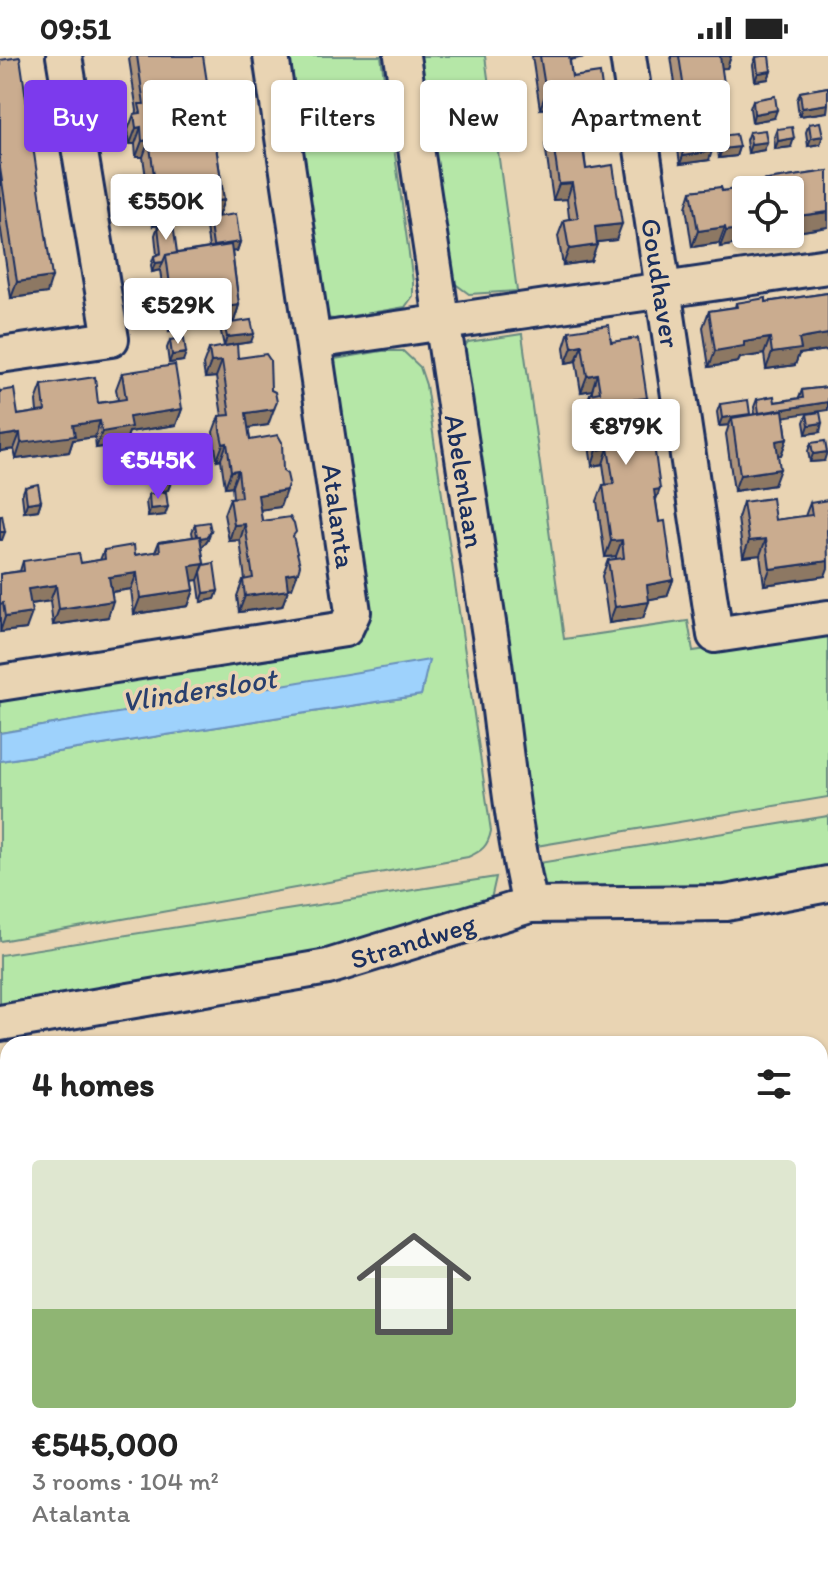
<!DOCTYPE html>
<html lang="en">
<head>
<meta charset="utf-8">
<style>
	:root { --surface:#fff; --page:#f6f6f6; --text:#222; --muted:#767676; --accent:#7c3aed }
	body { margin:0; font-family:Itim,sans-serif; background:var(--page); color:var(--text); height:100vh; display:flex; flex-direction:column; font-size:30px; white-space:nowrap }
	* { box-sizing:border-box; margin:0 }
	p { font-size:26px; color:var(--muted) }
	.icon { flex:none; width:44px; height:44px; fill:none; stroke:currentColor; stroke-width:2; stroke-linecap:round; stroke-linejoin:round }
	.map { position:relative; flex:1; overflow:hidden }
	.side { position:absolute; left:0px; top:980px; width:828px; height:536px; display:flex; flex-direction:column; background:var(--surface); border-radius:24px 24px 0 0; box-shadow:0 2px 6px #0004 }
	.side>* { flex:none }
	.banner { position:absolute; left:24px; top:24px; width:780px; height:72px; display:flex; gap:16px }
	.controls { position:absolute; left:732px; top:120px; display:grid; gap:16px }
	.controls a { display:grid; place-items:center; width:72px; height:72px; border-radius:8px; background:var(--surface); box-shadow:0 2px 6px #0004; font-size:40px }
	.price { position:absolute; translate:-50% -68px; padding:0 18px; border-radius:8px; background:#fff; color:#222; font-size:26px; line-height:52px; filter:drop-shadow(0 2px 4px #0008) }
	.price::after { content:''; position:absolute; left:50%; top:48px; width:24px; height:18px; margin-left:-12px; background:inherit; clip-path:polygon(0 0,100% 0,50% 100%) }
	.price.current { background:var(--accent); color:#fff }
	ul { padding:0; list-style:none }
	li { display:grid; align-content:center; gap:16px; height:424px; padding:0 32px }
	li span { display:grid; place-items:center; height:248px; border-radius:8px; color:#555 }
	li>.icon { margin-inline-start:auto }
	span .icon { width:144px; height:144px; fill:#fffc; stroke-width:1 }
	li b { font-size:34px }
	h2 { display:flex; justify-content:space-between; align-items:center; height:96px; padding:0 32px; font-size:34px }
	.pill { padding:0 28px; border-radius:8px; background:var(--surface); box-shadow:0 2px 6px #0004; font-size:28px; line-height:72px }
	.pill.current { background:var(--accent); color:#fff }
	.status { display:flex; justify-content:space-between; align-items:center; height:56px; padding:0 40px; background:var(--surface); direction:ltr }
	.status svg { height:22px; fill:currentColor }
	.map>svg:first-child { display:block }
</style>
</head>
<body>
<div class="status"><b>09:51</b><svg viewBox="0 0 49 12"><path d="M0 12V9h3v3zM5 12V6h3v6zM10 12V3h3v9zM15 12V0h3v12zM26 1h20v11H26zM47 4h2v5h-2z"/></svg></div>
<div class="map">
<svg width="828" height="1516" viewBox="0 0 828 1516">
	<rect width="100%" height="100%" fill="#e9d4b3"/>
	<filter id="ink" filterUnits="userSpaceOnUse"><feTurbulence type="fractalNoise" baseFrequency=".0125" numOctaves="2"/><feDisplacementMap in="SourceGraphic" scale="16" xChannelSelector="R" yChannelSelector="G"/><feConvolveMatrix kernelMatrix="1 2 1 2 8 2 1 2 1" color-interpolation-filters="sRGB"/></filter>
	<g filter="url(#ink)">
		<g fill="#b5e7a7" stroke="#688b82" stroke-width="2">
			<path d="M276,0H381L413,226V240L405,251L335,263L326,262Z"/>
			<path d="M416,0H485L517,235L469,238L450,224Z"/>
			<path d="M522,278L564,583L688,565L693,595L828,575V741L530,791L463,293L468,286Z"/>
			<path d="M382,295H403L420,311L426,329L491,775C488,790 482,795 468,801L0,885V705L421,639L428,605L0,677V638L357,581L323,315L335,303Z"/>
			<path d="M828,760V814L727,836L545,837L539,807Z"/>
			<path d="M496,821L491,843L321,899L0,954V899Z"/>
		</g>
		<g fill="#9ed2fc" stroke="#6a91bd" stroke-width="2">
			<path d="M429,604L421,639L0,705V677Z"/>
			<path d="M828,1217V1516H323L325,1508H820V1219Z"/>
			<path d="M0,1411H8V1508H195L193,1516H0Z"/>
		</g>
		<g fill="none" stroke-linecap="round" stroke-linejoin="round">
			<defs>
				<g id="street">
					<path d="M402,0C430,196 461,391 491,586C504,674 510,763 530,849"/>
					<path d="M628,0L715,579L828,562"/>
					<path d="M314,285L828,210"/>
					<path d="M0,299L111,283L64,0"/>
					<path d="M0,627L345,573L353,556L271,0"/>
					<path d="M0,967L328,911L530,849L726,847L828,828"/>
				</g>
			</defs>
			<use href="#street" stroke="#1b2f5e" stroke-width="40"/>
			<use href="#street" stroke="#e9d4b3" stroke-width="34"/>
		</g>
		<g fill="#ae947b" stroke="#1b2f5e" stroke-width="2">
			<path d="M131,0H203V55L164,60L168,82L165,91L194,87L191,65L194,57L225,81L222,89L216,90L224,144L218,160L153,170L143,101H136L135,88H130L128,74L134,58H136L137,55L129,3Z"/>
			<path d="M532,0H589L570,4L572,21L608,76L602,92L584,95L586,113L616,184L597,186L591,205L563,209L558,180L564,164L570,163L569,161L567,143L553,144L545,88L551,72H556V69L553,51L540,53Z"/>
			<path d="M671,0H731L727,12H721L728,55L722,71L682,76Z"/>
			<path d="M756,1L771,15L768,23L755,25L753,9Z"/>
			<path d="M0,4L47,237L11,242L0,168Z"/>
			<path d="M828,31L827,56L799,60L797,44L800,36Z"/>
			<path d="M753,44L774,62L752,66L750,52Z"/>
			<path d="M809,68L820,88L808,90L806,76Z"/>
			<path d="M777,73L791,91L775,93L774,81Z"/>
			<path d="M749,76L767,86L764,94L748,97L746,84Z"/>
			<path d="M720,80L739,91L736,100L719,102L717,88Z"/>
			<path d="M681,85L709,104L680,108L678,93Z"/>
			<path d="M828,115V171L790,177V134H746V178H780L751,182L749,186L720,191L719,187L692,191L686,151L691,135L721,131L722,135L746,132L748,127Z"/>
			<path d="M209,162L240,186L237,195H232L239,249L234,265L169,275L160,214L152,216L151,209L154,200L157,199L155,179L158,170L177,197L209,192L206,171Z"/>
			<path d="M828,237V294L799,298L795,309L766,313L764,298L740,302L738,306L709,311L703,271L709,255L735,251L736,247L766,246Z"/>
			<path d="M224,268L251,286L224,290L221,276Z"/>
			<path d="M569,275L611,286L641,358L622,360L625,378L656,445L659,466L673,524L667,540L649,543L643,562L609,567L602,520L608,504L616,503V500L605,501L597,445L603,429H606L603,408L592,410L584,354L590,338H592V334L581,336L576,305L566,307L564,291Z"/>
			<path d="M170,284L183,305L169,307L167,292Z"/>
			<path d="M209,293L238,302L268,369L248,372L250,384L280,451L260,453L262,465L293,483L292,532L288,533L282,550L239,556L237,540L243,524H245L240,484L229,485L224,458L230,442H233L232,430L225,431L221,403L217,404L213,376L219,360H222L216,321L205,322L203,309Z"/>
			<path d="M122,317L182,353L176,369L129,376L125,387L96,392L95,381L73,384L69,396L16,403L14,393L0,395V335L18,359L37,356L36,345L42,329L98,347L118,344L116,333Z"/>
			<path d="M828,331L784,361L787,383L781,399H778L774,429L734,435L726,378L729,369L719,370L717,356L720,348L750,359L755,358L754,351L757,343L775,346L799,342L802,334Z"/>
			<path d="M807,358L820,376L806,378L804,366Z"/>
			<path d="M811,387L824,405L810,406L808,395Z"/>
			<path d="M159,415L171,426L168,434L158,436L156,423Z"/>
			<path d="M25,431L41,445L38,454L24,456L22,439Z"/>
			<path d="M149,438L165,459L148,461L146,446Z"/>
			<path d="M743,446L775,464L805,460L810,447L825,520L764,529L760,499L743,501L738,462Z"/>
			<path d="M195,468L208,483L203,490H201L204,509L218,535L215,543L201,546L198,524H192L194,534L188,550L134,558L131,533L112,536L108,561L53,569L50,545L31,548L26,573L0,576V518L20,515L23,505L81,507L100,504L104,494L135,499L155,496L159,486L193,481L192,476Z"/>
		</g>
		<g fill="#8d7864" stroke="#1b2f5e" stroke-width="2">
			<path d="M564,0H589L562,5Z"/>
			<path d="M718,0H731L727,12L713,13Z"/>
			<path d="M771,15L768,23L755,25L758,17Z"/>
			<path d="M559,35L553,51L540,53L546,37Z"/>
			<path d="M209,39L203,55L150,62L156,46Z"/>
			<path d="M828,48L827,56L799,60L802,52Z"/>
			<path d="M777,54L774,62L752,66L754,58Z"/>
			<path d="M728,55L722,71L682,76L688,60Z"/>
			<path d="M141,71L135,88H130L136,72Z"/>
			<path d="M608,76L602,92L576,96L581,80Z"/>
			<path d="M823,80L820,88L808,90L811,82Z"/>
			<path d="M225,81L222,89L195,93L198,85Z"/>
			<path d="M162,82H168L162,98Z"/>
			<path d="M794,82L791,91L775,93L778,85Z"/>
			<path d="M149,84L143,101H136L142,85Z"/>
			<path d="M767,86L764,94L748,97L751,88Z"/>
			<path d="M739,91L736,100L719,102L722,93Z"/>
			<path d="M712,95L709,104L680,108L683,100Z"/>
			<path d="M572,127L567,143L553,144L559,128Z"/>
			<path d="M224,144L218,160L153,170L159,154Z"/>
			<path d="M828,156V171L790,177V161Z"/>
			<path d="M622,168L616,184L589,187L595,171Z"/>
			<path d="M725,171L719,187L692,191L698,175Z"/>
			<path d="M746,172V178H780L751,182L749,186L720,191L726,175Z"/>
			<path d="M240,186L237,195L210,198L213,190Z"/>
			<path d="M597,189L591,205L563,209L569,193Z"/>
			<path d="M163,206L160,214L152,216L155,207Z"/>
			<path d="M52,221L47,237L11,242L17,226Z"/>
			<path d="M239,249L234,265L169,275L174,259Z"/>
			<path d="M254,278L251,286L224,290L227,281Z"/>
			<path d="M828,278V294L799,298L795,309L766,313L772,297L799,283Z"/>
			<path d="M770,282L764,298L740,302L738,306L709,311L715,295L744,286Z"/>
			<path d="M582,289L576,305L566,307L572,291Z"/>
			<path d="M186,297L183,305L169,307L172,299Z"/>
			<path d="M222,305L216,321L205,322L211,306Z"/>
			<path d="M597,318L592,334L581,336L587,320Z"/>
			<path d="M647,342L641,358L614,361L620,345Z"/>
			<path d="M828,346V354L756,365L759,357Z"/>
			<path d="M182,353L176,369L129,376L125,387L96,392L102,376L129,361Z"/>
			<path d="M274,353L268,369L240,373L246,357Z"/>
			<path d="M750,358L732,362L729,369L719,370L722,362Z"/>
			<path d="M100,365L95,381L73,384L69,396L16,403L21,387L73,369Z"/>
			<path d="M822,367L820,376L806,378L809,369Z"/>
			<path d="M20,377L14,393L0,395V380Z"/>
			<path d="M787,383L781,399L771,401L776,385Z"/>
			<path d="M227,387L221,403L217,404L223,388Z"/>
			<path d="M608,392L603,408L592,410L597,394Z"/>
			<path d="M827,396L824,405L810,406L813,398Z"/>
			<path d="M780,413L774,429L734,435L740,419Z"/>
			<path d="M238,414L232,430L225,431L231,415Z"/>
			<path d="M171,426L168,434L158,436L161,428Z"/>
			<path d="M660,433L654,449V434Z"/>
			<path d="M286,434L280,451L252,455L258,439Z"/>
			<path d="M41,445L38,454L24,456L27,447Z"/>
			<path d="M168,451L165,459L148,461L150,453Z"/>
			<path d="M245,468L240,484L229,485L234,469Z"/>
			<path d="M211,475L208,483L203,490L194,491L197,482Z"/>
			<path d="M0,476H5L2,484H0Z"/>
			<path d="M766,483L760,499L743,501L749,485Z"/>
			<path d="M622,484L616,500L605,501L611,485Z"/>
			<path d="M828,505V512L825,520L764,529L770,513Z"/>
			<path d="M204,508L198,524L184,526L190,510Z"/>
			<path d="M298,516L292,532L280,534L286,518Z"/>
			<path d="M137,517L131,533L103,537L109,521Z"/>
			<path d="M673,524L667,540L641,545L647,529Z"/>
			<path d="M56,529L50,545L23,549L28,533Z"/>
			<path d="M194,534L188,550L134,558L140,542Z"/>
			<path d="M288,534L282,550L239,556L245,540Z"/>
			<path d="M218,535L215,543L201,546L204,537Z"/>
			<path d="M113,545L108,561L53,569L59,553Z"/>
			<path d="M649,546L643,562L609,567L615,551Z"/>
			<path d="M32,557L26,573L0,576L5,561Z"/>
		</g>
		<g fill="#caac8f" stroke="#1b2f5e" stroke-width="2">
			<path d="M137,0H203L209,39L156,46L157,55L163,54L168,82H162L163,91L215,84L224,144L159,154L149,84L142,85L141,71L136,72L134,58L141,57L139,48H144Z"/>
			<path d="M540,0H569L572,21L600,17L608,76L581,80L586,113L613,109L622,168L595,171L597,189L569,193L564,164L578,162L575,145L572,127L559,128L551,72L564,70L562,53L559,35L546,37Z"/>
			<path d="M679,0H720L728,55L688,60Z"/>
			<path d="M762,0H769L771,15L758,17L756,1Z"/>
			<path d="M20,1L52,221L17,226L0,112V4Z"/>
			<path d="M828,31V48L802,52L800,36Z"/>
			<path d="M775,40L777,54L754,58L753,44Z"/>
			<path d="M221,53L225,81L198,85L194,57Z"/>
			<path d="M820,66L823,80L811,82L809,68Z"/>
			<path d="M792,71L794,82L778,85L777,73Z"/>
			<path d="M765,74L767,86L751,88L749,76Z"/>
			<path d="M736,78L739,91L722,93L720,80Z"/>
			<path d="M710,81L712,95L683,100L681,85Z"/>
			<path d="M828,115V156L790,161V134H746V172L726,175L725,171L698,175L691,135L721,131L722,135L748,131V127Z"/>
			<path d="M236,158L240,186L213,190L209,162Z"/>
			<path d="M173,168L177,197L166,199L163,206L155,207L154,200L161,197L158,170Z"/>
			<path d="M231,189L239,249L174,259L166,199Z"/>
			<path d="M828,237V278L799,283L801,293L772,297L770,282L744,286V290L715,295L709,255L737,251L736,247L766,242V246Z"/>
			<path d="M251,264L254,278L227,281L224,268Z"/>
			<path d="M609,269L611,286L638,282L647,342L620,345L625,378L652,374L660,433L654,434L659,466L665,465L673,524L647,529L649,546L615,551L608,504L624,502L622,484L611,485L603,429L614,428L608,392L597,394L590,338L600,336L597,318L587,320L582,289L572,291L569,275Z"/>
			<path d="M184,282L186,297L172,299L170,284Z"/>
			<path d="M237,288L238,302L266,298L270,304L271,334L275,336L277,346L274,353L246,357L250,384L278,379L282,386L283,415L287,418L289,427L286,434L258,439L262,465L290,461L294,467L296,476L293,480L300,509L298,516L286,518L288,534L245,540L243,524L253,522L245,468L234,469L230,442L241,441L238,414L231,415L227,387L223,388L220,374L219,360L230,359L222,305L211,306L209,293Z"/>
			<path d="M175,309L182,353L129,361L131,371L102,376L100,365L73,369L75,380L21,387L20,377L0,380V335L14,333L18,359L31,357L45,355L42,329L95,321L98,347L113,345L126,343L122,317Z"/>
			<path d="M828,331V346L759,357L757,343L774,340L775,346L803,342L802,334Z"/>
			<path d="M748,344L750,358L722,362L720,348Z"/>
			<path d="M783,354L787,383L776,385L780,413L740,419L732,362Z"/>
			<path d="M820,356L822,367L809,369L807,358Z"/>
			<path d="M825,385L827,396L813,398L811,387Z"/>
			<path d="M169,414L171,426L161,428L159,415Z"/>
			<path d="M38,428L41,445L27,447L25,431Z"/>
			<path d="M166,436L168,451L150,453L149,438Z"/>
			<path d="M772,442L775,464L812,459L810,447L828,444V473L827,474L828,505L770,513L766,483L749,485L743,446Z"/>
			<path d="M2,459L5,476H0V460Z"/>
			<path d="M209,466L211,475L206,481L200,482V480H197L195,468Z"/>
			<path d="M200,480L204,508L190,510L194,534L140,542L137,517L109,521L113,545L59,553L56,529L28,533L32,557L5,561L3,547L0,548V518L24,515L23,505L79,497L81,507L105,503L104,494L134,489L135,499L160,495L159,486Z"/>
			<path d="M214,507L218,535L204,537L201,516L204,509Z"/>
		</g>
	</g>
	<g text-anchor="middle" stroke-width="7" stroke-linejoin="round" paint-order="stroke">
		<g font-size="28" fill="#1b2f5e" stroke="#e9d4b3">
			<text transform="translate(661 227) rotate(81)" y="10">Goudhaver</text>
			<text transform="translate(465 425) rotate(81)" y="10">Abelenlaan</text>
			<text transform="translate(339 460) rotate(82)" y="10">Atalanta</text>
			<text transform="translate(413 885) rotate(-17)" y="10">Strandweg</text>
		</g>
		<g font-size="30" font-style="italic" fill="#283f6e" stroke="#e9d4b3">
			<text transform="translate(199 634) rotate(-9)" y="10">Vlindersloot</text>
		</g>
	</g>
</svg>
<div class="controls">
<a><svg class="icon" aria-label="locate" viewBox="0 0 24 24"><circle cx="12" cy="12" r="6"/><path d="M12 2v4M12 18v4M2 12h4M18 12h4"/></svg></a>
</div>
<b class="price" style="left:166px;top:186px">€550K</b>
<b class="price" style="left:178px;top:290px">€529K</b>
<b class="price" style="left:626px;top:411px">€879K</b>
<b class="price current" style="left:158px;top:445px">€545K</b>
<div class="banner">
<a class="pill current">Buy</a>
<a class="pill">Rent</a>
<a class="pill">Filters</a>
<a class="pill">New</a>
<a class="pill">Apartment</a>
</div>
<section class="side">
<h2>4 homes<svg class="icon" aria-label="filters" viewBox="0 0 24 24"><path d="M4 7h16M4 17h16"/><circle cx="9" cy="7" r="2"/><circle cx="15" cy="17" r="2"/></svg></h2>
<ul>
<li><span style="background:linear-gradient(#dfe7d0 60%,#8fb573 0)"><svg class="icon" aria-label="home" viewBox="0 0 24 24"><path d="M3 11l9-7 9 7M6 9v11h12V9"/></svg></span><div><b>€545,000</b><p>3 rooms · 104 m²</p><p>Atalanta</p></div></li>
</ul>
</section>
</div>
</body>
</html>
